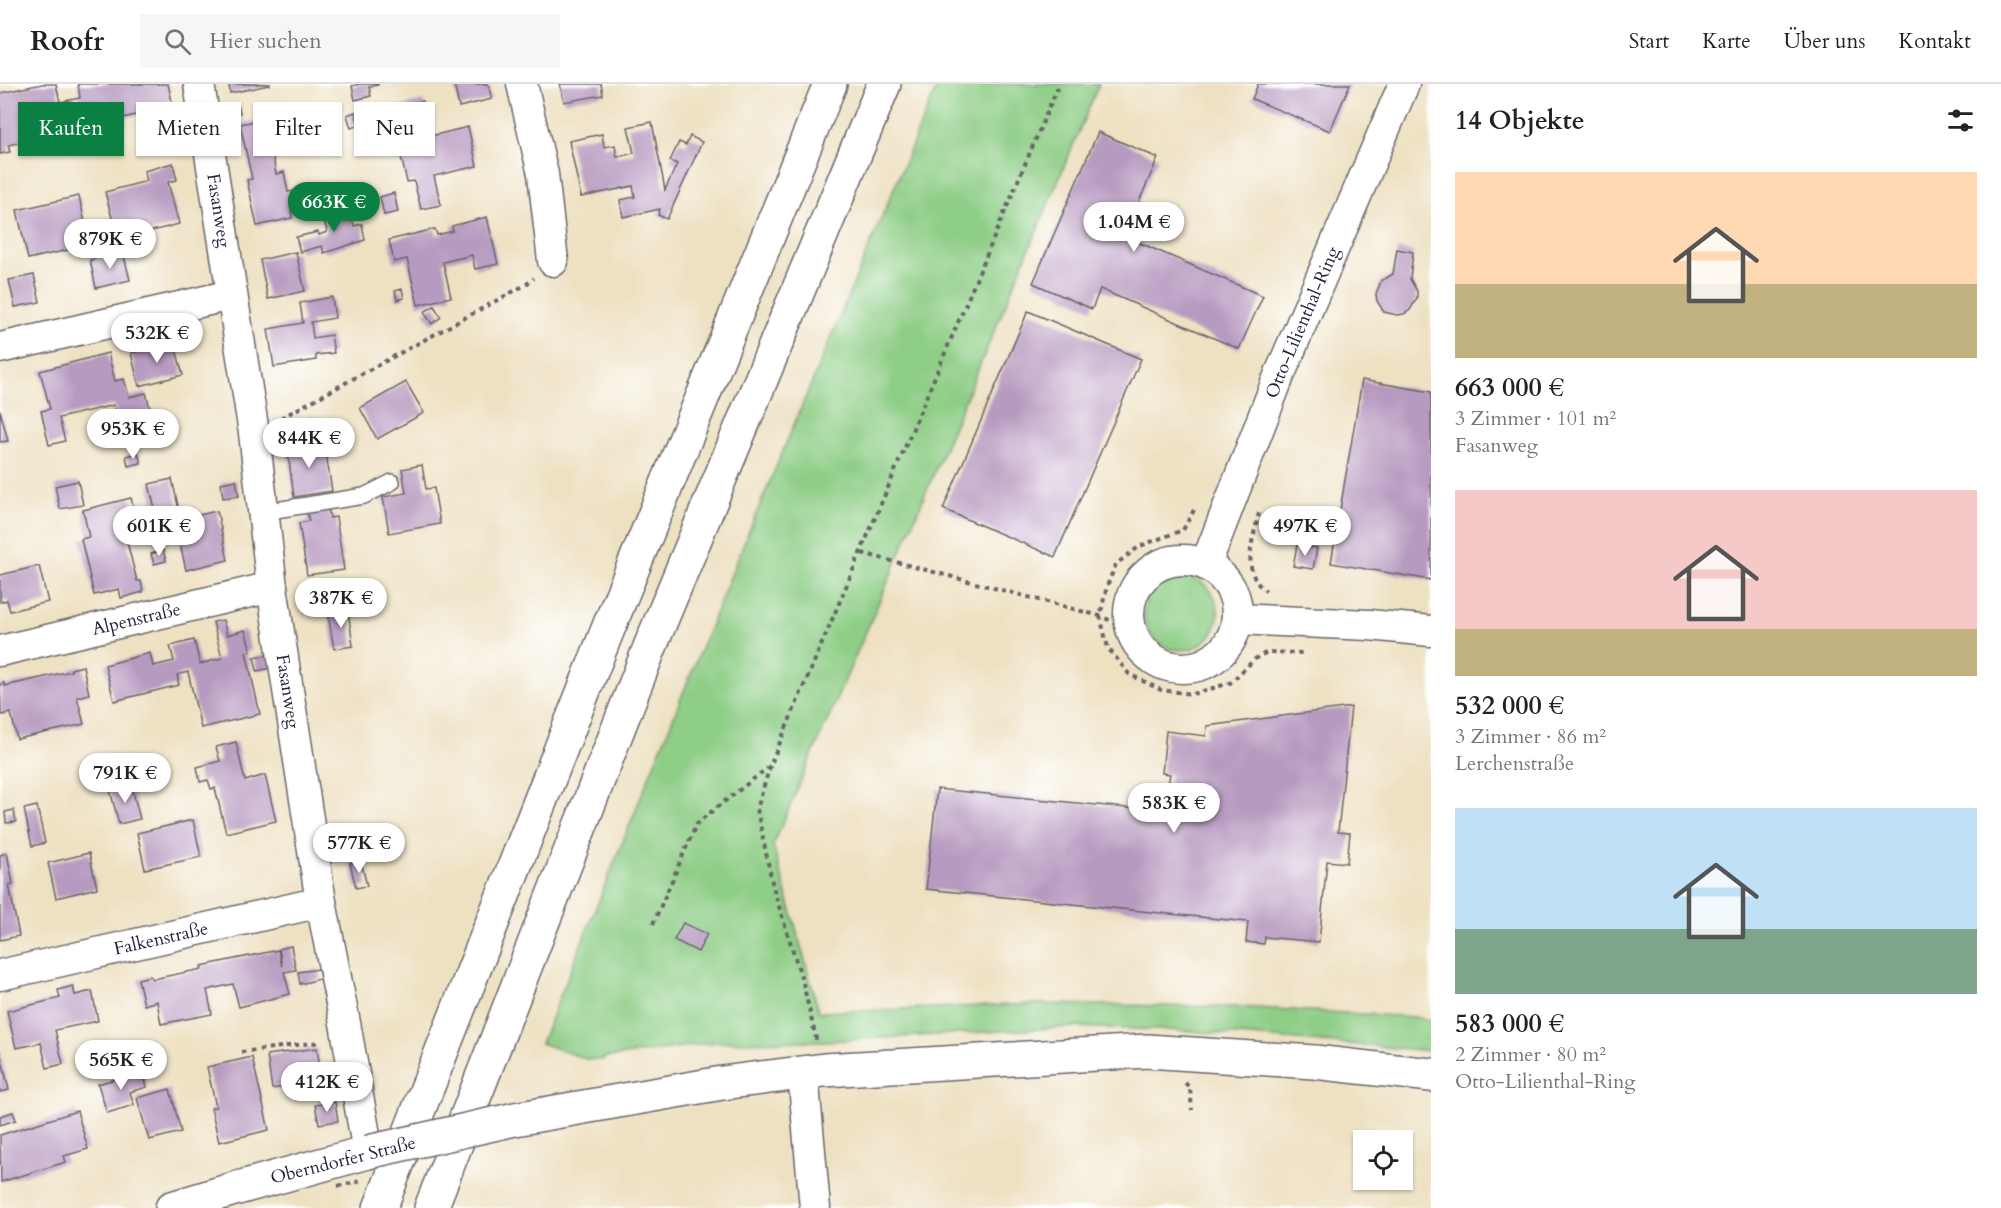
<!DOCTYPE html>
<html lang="de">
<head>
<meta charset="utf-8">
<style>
	:root { --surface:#fff; --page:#f6f6f6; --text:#222; --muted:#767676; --line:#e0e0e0; --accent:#0b8043 }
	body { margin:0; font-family:Cardo,serif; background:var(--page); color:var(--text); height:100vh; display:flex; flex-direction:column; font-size:22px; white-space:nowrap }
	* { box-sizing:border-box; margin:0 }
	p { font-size:20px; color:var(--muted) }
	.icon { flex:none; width:33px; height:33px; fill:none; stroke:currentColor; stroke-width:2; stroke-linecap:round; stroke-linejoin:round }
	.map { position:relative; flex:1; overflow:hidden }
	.sheet { display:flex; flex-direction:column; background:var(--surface); width:570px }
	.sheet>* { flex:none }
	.top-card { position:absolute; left:18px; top:18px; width:570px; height:54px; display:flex; gap:12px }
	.tools { position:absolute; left:1353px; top:1046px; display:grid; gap:12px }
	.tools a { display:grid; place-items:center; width:60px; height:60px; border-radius:0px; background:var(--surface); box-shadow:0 2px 4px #0004; font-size:30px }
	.price { position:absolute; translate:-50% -51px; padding:0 14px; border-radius:21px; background:#fff; color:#222; font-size:20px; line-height:39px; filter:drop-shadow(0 2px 3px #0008) }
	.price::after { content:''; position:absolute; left:50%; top:36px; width:18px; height:14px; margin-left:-9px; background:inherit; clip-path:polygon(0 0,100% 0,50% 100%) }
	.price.on { background:var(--accent); color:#fff }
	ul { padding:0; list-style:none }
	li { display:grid; align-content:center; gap:12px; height:318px; padding:0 24px }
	li span { display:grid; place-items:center; height:186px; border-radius:0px; color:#555 }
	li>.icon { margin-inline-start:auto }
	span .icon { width:108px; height:108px; fill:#fffc; stroke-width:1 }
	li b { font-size:26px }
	h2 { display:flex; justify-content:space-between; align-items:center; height:72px; padding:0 24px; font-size:26px }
	.pill { padding:0 21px; border-radius:0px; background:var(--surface); box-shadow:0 2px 4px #0004; font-size:21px; line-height:54px }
	.pill.on { background:var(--accent); color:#fff }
	header { display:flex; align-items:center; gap:36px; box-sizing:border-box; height:84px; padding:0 30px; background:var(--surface); border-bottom:2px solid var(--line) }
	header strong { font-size:28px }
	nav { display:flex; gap:33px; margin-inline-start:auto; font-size:21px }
	.search { width:420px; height:54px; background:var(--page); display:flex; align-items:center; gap:15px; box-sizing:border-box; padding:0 21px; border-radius:0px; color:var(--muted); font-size:22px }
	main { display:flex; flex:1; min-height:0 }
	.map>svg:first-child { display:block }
</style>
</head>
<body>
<header>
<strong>Roofr</strong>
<div class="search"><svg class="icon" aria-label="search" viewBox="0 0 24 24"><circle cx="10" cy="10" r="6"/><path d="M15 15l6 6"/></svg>Hier suchen</div>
<nav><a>Start</a><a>Karte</a><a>Über uns</a><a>Kontakt</a></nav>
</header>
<main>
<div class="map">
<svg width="1431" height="1124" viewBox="0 0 1431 1124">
	<rect width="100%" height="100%" fill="#fff"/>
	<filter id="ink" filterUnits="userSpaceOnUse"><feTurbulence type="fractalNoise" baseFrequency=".0167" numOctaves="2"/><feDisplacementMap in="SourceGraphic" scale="12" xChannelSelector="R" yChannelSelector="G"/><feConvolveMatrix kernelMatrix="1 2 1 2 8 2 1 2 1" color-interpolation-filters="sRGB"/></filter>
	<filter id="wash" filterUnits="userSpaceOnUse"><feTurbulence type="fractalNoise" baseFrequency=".008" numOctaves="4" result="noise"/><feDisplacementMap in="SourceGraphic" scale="24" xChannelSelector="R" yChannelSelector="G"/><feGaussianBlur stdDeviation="1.35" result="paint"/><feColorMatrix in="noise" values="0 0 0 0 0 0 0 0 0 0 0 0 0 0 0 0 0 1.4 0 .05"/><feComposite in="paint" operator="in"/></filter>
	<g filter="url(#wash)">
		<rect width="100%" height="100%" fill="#eee1c2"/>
		<g fill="#8ece86" stroke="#587860" stroke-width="1.5">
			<path d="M938,0H1099L893,486L773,761L819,928L1040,920L1239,923L1415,933L1431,936V967L1189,947L1073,943L828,957L717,958L603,974V976L586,975L541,959L746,454Z"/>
			<circle cx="1181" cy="529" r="37"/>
		</g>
		<g id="blocks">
			<g fill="#b79ac0">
				<path d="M42,0H56L60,18L80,14L78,0H168L175,31L147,37L145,29L92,41L94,49L62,56L61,49L8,61L10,68L0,70V9Z"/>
				<path d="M229,0H270V1L230,9Z"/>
				<path d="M359,0H378V1L369,3L371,12L355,16L352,2Z"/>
				<path d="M454,0H488L492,15L459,23Z"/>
				<path d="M560,0H601L603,11L564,18Z"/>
				<path d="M1258,0H1350L1330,47L1252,15Z"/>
				<path d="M423,17L431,52L468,43L477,82L434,92L441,121L421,125L414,97L407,98L398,60L402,59L394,24Z"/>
				<path d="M238,22L240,29L224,33L222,26Z"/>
				<path d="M355,28L359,41L351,44L347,31Z"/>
				<path d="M295,29L303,66L273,73L276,90L284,88L288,108L295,107L299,122L291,124L292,134L257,142L247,96L252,95L240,40Z"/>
				<path d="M652,38L665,106L677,80L670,77L679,58L686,61L690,52L702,58L667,135L658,131L660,125L623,133L620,116L635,113L633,102L581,113L569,57L602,50L604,63L615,61L617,73L634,69L628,43Z"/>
				<path d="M1098,48L1158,74L1124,152L1263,212L1239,265L1100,205L1092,225L1033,199Z"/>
				<path d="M173,79L177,96L168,98L179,140L118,156L105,108L147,97L144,87Z"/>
				<path d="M394,109L398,128L384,131L380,113Z"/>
				<path d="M79,112L90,161L28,175L17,126Z"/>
				<path d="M350,124L354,142L362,140L365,156L324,169L322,162L300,168L296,153L318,148L319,151L327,148L323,131Z"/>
				<path d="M487,133L498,180L475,185L472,171L443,178L451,213L418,221L407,175L394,178L389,156L435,145L437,151L453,147L452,142Z"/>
				<path d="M1397,165L1413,168L1410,195L1417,207V214L1410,226L1404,230L1397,231L1384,228L1377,217L1376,210L1381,197L1393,190Z"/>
				<path d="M123,168L130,196L96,204L90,176Z"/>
				<path d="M296,168L305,207L268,215L260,176Z"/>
				<path d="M34,191L40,218L15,223L9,196Z"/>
				<path d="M402,205L404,214L397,216L395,207Z"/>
				<path d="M332,213L335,234L311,238L313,254L331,251L334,269L316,271V276L274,283L268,245L303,239L300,219Z"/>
				<path d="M434,222L441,233L432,240L424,228Z"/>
				<path d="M1028,227L1141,275L1055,473L943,425Z"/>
				<path d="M174,258L183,291L139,302L131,269Z"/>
				<path d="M108,269L115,297L124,295L129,313L146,309L153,336L120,344L114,321L59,334L65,357L49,361L41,327L50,325L40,287Z"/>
				<path d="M1362,296L1431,308V496L1331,479Z"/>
				<path d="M406,298L424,329L377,355L360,324Z"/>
				<path d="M0,326L8,357L0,358Z"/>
				<path d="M313,332L318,342L300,353L294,343Z"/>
				<path d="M324,357L332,407L294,413L287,363Z"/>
				<path d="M138,369L141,379L128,382L126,372Z"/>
				<path d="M422,381L426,405L434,404L440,440L389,449L383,413L406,409L402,385Z"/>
				<path d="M172,395L181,435L217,427L228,476L186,486L177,447L161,451L149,400Z"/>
				<path d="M236,396L239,412L223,414L221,399Z"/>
				<path d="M78,397L83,421L60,425L55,402Z"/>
				<path d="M131,414L140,451L126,454L137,497H141L143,508L121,514L119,505L94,511L81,455L89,453L83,426Z"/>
				<path d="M328,424L330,434L336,433L344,486L307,491L299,439L309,437L307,428Z"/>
				<path d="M1297,461L1317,464L1313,485L1293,482Z"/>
				<path d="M163,466L166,477L154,480L151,470Z"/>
				<path d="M39,482L48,518L10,527L7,516L0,518V491Z"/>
				<path d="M348,526L353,562L334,565L328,529Z"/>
				<path d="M223,536L227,551L245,546L251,567L246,568L260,630L201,644L188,588L177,591L179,601L114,617L105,581L150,569L153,582L174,577L170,562L194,556L200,580L222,574L213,538Z"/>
				<path d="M268,571L271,584L257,587L254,573Z"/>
				<path d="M83,582L89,610L77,613L84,640L17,655L11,629L1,631L0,600L4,599L5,602L71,587V585Z"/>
				<path d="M1351,623L1338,748L1350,749L1347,779L1327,777L1319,858L1265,853L1264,860L1246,858L1248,838L926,805L937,705L1197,731L1200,706L1168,702L1170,690L1162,689L1166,647L1206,652L1207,642Z"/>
				<path d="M236,658L245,697L265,691L276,737L226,749L215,704L211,705L208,696L200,698L197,683L220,677L216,663Z"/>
				<path d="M131,700L140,735L119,740L110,706Z"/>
				<path d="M37,722L45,759L32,762L24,725Z"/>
				<path d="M14,726L16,738L6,739L5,728Z"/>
				<path d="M193,736L201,773L145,785L137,749Z"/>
				<path d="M7,769L13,800L9,801L19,852L0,856V771Z"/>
				<path d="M89,769L97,804L56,814L48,779Z"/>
				<path d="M361,777L367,802L356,804L350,779Z"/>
				<path d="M683,839L707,850L698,868L674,856Z"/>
				<path d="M291,862L296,886L284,888L290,910L239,923L233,900L207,906L212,930L161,940L157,917L144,921L138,895L150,892L153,895L202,885L201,882L278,866L282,882L279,865Z"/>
				<path d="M319,885L320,895L300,900L298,888Z"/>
				<path d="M73,902L75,911L92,907L98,937L55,946L63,980L47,984L41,959L16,964L7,927L60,914L58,906Z"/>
				<path d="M317,964L322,997L272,1005L267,971Z"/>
				<path d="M0,967L9,1006L0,1008Z"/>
				<path d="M252,973L269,1046L219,1058L211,1024L216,1023L207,983Z"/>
				<path d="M143,987L147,1003L130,1008L134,1021L107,1029L98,1000Z"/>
				<path d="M170,1005L181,1048L149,1056L137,1014Z"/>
				<path d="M335,1018L338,1037L319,1040L315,1021Z"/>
				<path d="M77,1027L88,1065L64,1072L66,1078L1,1098L0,1051Z"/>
				<path d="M13,1028L16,1036L0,1041V1032Z"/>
			</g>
		</g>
	</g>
	<g filter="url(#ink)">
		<use href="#blocks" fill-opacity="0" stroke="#69656a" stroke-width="1.5"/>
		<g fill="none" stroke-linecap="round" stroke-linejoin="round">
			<defs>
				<path id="service" d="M263,428L364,412L392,398"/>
				<g id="minor">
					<path id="s1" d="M199,0L254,349L272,503L321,818L345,939L368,1068"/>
					<path d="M522,0L543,90L553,177"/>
					<path d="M0,264L231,211"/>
					<circle cx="1183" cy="530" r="54"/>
					<path id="s2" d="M1206,480L1279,292L1404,0"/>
					<path d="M1237,535L1369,541L1431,547"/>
					<path id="s3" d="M0,567L272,503"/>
					<path id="s4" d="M0,891L321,818"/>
					<path d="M803,989L815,1124"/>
				</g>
				<g id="secondary">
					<path d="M515,1035L722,999L824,986L1147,967L1314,978L1431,991"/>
					<path d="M172,1124L234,1105L368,1068"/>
				</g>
				<g id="motorway">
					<path d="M380,1124L606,550L830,0"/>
					<path d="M431,1124L650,563L884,0"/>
				</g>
			</defs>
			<use href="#service" stroke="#69656a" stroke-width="18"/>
			<use href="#minor" stroke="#69656a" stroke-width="33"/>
			<use href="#secondary" stroke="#69656a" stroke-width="36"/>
			<use href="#motorway" stroke="#69656a" stroke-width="36"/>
			<g stroke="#69656a" stroke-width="4" stroke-dasharray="4.5 4.5" stroke-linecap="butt">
				<path d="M281,334L527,200L534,194"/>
				<path d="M1194,426L1183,446L1140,462L1116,480L1107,502L1100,532L1108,564L1129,590L1161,606L1193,610L1230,599L1255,575L1267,568L1302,569"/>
				<path d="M1259,429C1253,455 1240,489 1266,507"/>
				<path d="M862,469L1100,532L1130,545"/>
				<path d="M770,682L757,725L773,803L803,899L817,959"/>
				<path d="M653,840L697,739L770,682L1059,0"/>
				<path d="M241,968L320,958"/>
				<path d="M1185,999L1190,1004L1192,1026"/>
			</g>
			<use href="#service" stroke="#fff" stroke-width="15"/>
			<use href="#minor" stroke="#fff" stroke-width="30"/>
			<use href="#secondary" stroke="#fff" stroke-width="33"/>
			<use href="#motorway" stroke="#fff" stroke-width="33"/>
			<defs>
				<path id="secondary-bridge" d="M368,1068L515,1035"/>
			</defs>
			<use href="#secondary-bridge" stroke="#69656a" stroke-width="36" stroke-linecap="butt"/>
			<path stroke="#69656a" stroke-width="4" stroke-dasharray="4.5 4.5" stroke-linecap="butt" d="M338,1102L361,1097"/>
			<use href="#secondary-bridge" stroke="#fff" stroke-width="33"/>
		</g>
	</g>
	<g text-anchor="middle" stroke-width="4.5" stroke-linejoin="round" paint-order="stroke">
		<g font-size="18" fill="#22223b" stroke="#fff">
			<text dy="6" stroke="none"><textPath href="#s1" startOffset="128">Fasanweg</textPath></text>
			<text dy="6" stroke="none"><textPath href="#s2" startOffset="260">Otto-Lilienthal-Ring</textPath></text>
			<text dy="6" stroke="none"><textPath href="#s3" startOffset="140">Alpenstraße</textPath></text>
			<text dy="6" stroke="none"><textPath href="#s1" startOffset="614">Fasanweg</textPath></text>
			<text dy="6" stroke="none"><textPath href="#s4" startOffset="165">Falkenstraße</textPath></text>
			<text transform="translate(343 1076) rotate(-14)" y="6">Oberndorfer Straße</text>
		</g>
	</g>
</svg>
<div class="tools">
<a><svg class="icon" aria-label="locate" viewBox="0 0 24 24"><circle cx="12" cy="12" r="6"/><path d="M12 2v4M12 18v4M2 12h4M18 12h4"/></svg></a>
</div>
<b class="price on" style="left:334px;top:149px">663K €</b>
<b class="price" style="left:1134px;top:169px">1.04M €</b>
<b class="price" style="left:110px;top:186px">879K €</b>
<b class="price" style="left:157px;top:280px">532K €</b>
<b class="price" style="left:133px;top:376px">953K €</b>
<b class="price" style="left:309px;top:385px">844K €</b>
<b class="price" style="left:159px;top:473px">601K €</b>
<b class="price" style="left:1305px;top:473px">497K €</b>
<b class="price" style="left:341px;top:545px">387K €</b>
<b class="price" style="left:125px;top:720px">791K €</b>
<b class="price" style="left:1174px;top:750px">583K €</b>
<b class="price" style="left:359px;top:790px">577K €</b>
<b class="price" style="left:121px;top:1007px">565K €</b>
<b class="price" style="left:327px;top:1029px">412K €</b>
<div class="top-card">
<a class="pill on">Kaufen</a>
<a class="pill">Mieten</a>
<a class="pill">Filter</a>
<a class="pill">Neu</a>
</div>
</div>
<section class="sheet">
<h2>14 Objekte<svg class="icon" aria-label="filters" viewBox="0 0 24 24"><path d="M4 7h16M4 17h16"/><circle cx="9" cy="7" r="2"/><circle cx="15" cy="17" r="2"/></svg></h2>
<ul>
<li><span style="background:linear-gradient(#ffd9b3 60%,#c2b280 0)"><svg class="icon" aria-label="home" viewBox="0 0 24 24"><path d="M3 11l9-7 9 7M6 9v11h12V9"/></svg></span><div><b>663 000 €</b><p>3 Zimmer · 101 m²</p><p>Fasanweg</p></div></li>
<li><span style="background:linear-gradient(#f6c9c9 75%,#c2b280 0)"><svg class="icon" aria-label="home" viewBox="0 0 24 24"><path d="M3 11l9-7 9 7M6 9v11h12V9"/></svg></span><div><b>532 000 €</b><p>3 Zimmer · 86 m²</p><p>Lerchenstraße</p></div></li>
<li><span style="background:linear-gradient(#bfe0f5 65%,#7fa58c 0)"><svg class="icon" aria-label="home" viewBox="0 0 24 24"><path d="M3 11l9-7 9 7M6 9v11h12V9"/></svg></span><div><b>583 000 €</b><p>2 Zimmer · 80 m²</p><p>Otto-Lilienthal-Ring</p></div></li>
</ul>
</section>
</main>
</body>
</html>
